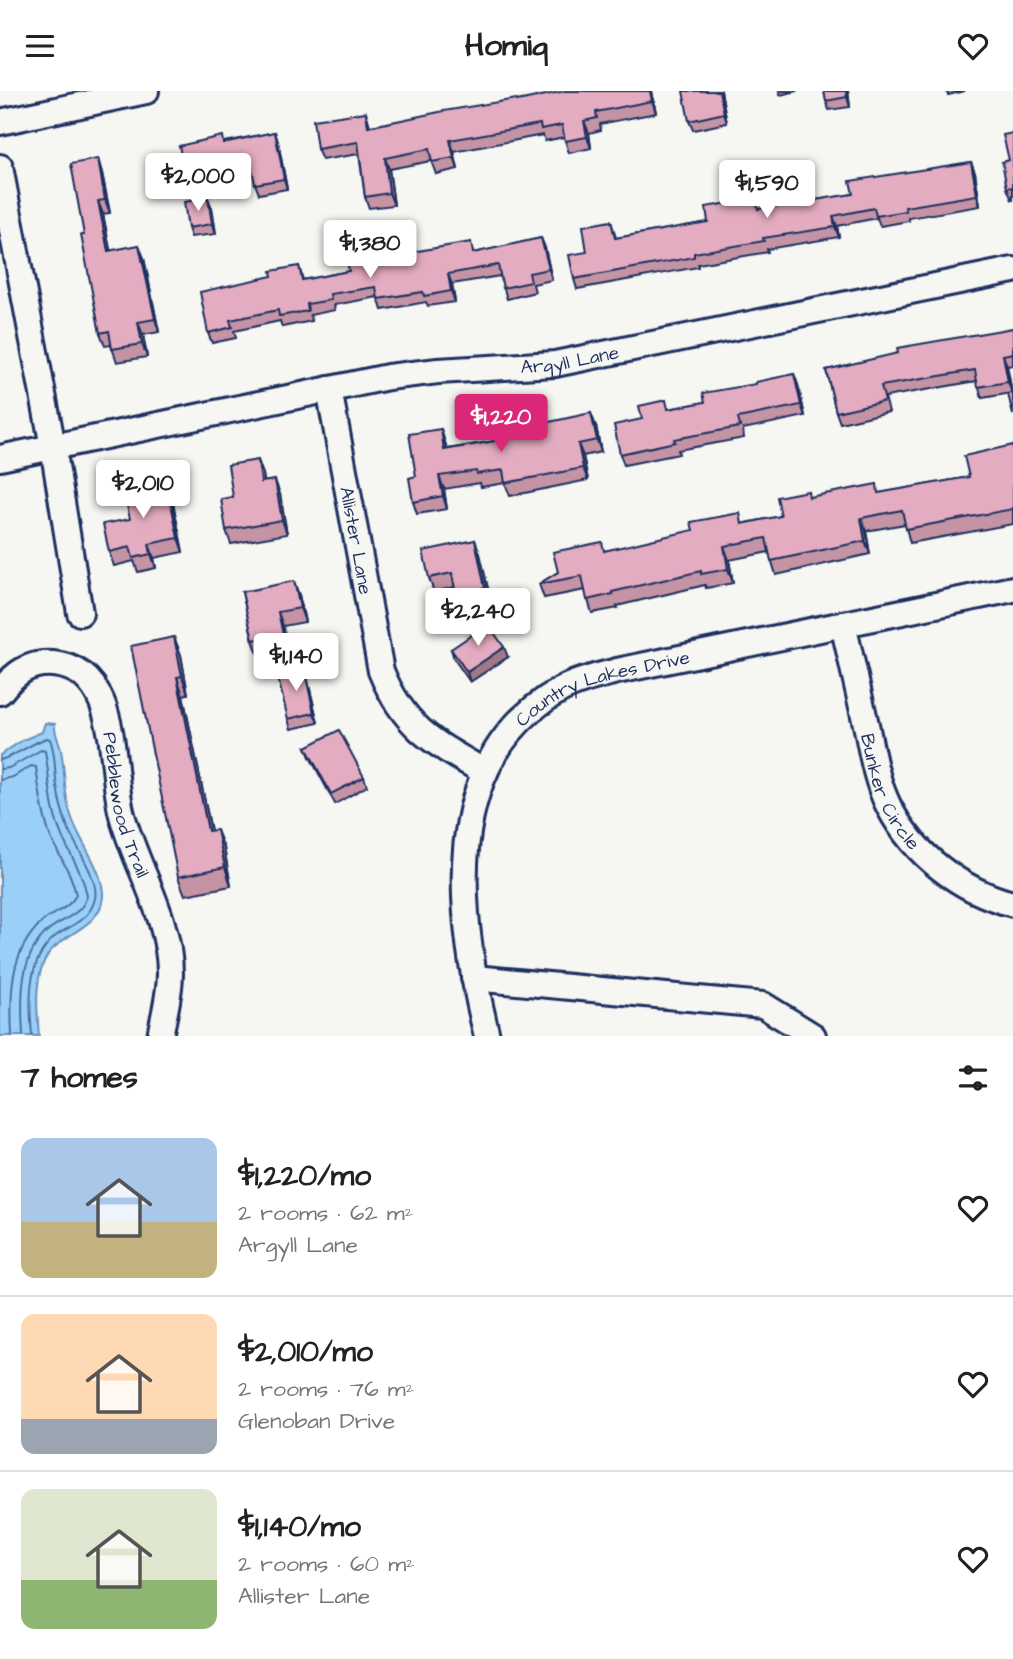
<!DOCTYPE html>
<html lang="en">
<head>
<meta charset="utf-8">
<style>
	:root { --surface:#fff; --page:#f6f6f6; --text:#222; --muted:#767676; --line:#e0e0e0; --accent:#db2777 }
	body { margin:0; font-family:"Architects Daughter",sans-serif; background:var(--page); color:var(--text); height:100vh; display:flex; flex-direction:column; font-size:26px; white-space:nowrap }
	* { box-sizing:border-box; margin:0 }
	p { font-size:23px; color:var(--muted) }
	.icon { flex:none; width:38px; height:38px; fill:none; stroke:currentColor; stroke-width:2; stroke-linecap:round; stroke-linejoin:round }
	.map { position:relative; height:945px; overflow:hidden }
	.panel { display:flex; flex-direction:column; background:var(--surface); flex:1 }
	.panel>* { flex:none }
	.price { position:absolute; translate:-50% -60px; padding:0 16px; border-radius:7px; background:#fff; color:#222; font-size:23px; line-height:46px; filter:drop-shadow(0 2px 4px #0008) }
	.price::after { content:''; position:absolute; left:50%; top:42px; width:21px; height:16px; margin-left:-10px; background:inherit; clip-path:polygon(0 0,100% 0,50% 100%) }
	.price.selected { background:var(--accent); color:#fff }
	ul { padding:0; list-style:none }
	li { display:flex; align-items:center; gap:21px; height:175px; padding:0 21px }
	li+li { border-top:2px solid var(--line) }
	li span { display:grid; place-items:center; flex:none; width:196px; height:140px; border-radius:14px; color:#555 }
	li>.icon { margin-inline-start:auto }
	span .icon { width:84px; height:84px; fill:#fffc; stroke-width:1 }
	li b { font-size:30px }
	h2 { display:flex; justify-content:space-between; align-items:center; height:84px; padding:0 21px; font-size:30px }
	header { display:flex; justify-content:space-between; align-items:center; height:91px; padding:0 21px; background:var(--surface); font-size:32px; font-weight:700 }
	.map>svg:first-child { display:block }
</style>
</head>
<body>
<header><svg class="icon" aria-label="menu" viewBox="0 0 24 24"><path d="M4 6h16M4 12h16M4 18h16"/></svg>Homiq<svg class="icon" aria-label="heart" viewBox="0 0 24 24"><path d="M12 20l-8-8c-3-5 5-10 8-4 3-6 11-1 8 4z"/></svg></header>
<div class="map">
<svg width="1013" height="945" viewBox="0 0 1013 945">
	<rect width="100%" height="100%" fill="#f6f6f2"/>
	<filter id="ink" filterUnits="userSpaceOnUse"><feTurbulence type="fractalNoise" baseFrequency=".0143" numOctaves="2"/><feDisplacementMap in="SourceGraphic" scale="14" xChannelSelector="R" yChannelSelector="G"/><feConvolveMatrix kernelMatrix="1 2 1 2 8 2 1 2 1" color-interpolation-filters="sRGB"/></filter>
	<g filter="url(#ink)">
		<path fill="#9acff8" stroke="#678fba" stroke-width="2" d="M45,632L55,633C54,643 59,649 61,659C66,686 63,710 76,737C85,758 104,782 103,806C101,835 64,842 49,862C33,884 37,919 39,945H0V664L23,649L42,641Z"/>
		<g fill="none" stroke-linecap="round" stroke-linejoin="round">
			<g stroke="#4e6f9c" stroke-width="2">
				<path d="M0,669C11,667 33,652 46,647L50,648C56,663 54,679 57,695C59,709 63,724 68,737C75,756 102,790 94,811C89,827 73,834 60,842C26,864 29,910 32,945"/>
				<path d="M0,678L9,677L41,659L45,660C50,687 49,713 60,740C68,762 83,780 87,805C82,823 65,827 51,837C18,863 21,908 23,945"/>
				<path d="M0,689L13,686L31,675L36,676C39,699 42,720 49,742C57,763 72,781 76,804C69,818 53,821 42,831C9,861 10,904 12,945"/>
			</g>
			<defs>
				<g id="minor">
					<path d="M0,31L146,0"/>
					<path d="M0,76L53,356L80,522"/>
					<path id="s1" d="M329,298L381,580C404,637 434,652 485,681"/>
					<path id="s2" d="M0,367L388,286L438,280L555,273L1013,179"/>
					<path id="s3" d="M843,533C851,568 859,603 867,638C872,664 877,692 889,716C914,764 961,800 1013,813"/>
					<path id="s4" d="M0,601C14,583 29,571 53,573C122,579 109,676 122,724C136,776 170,827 170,882C170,903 164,924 160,945"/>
					<path d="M474,887L763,914L813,945"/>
					<path id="s5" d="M487,945C458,828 436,668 562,598C579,589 598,585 617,580L1013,498"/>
				</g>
			</defs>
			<use href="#minor" stroke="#1b2f5e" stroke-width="30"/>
			<use href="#minor" stroke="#f6f6f2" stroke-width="24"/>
		</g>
		<g fill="#c494a5" stroke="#1b2f5e" stroke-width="2">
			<path d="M652,0L656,22L600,33L601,39L589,42L591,57L569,62L564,46L545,50L543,44L454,61L458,78L436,83L431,70L389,78L394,114L369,117L365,106L359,63L322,69L317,58L366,21L370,35L517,10Z"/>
			<path d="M721,0L727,32L693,39L689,30Z"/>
			<path d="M779,0H797L780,4Z"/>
			<path d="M824,0H848L850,16L829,19L826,10Z"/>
			<path d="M946,0H965L948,4Z"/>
			<path d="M275,41L278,51L287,98L259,103L255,93L252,77L188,91L185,81L224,51Z"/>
			<path d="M1013,42V109H1012L1007,97L1009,69Z"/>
			<path d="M98,68L102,82L110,122L103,123L110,159L144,167L159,241L143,244L147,266L117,271L111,254L105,255L100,242L84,144Z"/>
			<path d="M971,71L975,81L980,115L909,127V130L880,135L877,127L837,135L839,146L767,158L768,161L698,173V176L577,198L574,188L587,161L611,130L616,147L708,131L760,118L853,103Z"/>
			<path d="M212,117L216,143L191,146L188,137Z"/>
			<path d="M541,147L545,157L552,189L533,193L535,201L507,208L500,185L452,193L455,211L428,215L426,211L382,219L378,206L334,214L335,219L310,224L312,230L282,236L280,230L234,240L236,247L212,252L208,242L272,185L299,175L303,189L349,180L395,164L475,162Z"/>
			<path d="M1013,237V274L1007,275L1012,302L982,307L977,290L885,306L889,321L840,332L836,321L826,279Z"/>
			<path d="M794,283L798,294L805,325L743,338L744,347L678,359L679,363L624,374L620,363L642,328L669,318L705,311L756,293Z"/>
			<path d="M516,333L518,338L596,335L601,361L583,365L588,389L510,405L505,392L481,396L480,392L444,398L447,418L417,423L413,411L416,385L445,351L447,358L495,350Z"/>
			<path d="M1013,356V433L910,452L905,433L866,440L870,463L776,484L769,461L729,469L733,492L706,497L705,494L617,515L618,517L592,522L585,499L544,507L539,493L558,481L605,460L781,425L810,406L880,402L969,386Z"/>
			<path d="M263,383L264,391L280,403L287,443L231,453L226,439L233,406Z"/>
			<path d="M166,388L171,402L183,461L154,467L156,477L138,481L134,470L114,475L109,461L130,428Z"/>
			<path d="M475,449L480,463L491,511L461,518L455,496L434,501L429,487Z"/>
			<path d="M242,501L299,504L305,531L283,535L288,557L258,563L253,549Z"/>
			<path d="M174,546L181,564L188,603L183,604L211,740L224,757L231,795L185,804L178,786Z"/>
			<path d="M451,558L508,566L470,591L454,568Z"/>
			<path d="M304,577L307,586L318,632L291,638L288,628Z"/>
			<path d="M306,656L364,686L367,695L335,713L310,666Z"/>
		</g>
		<g fill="#a07886" stroke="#1b2f5e" stroke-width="2">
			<path d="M650,0H652L656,22L652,10Z"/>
			<path d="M719,0H721L727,32L724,22Z"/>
			<path d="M846,0H848L850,16L847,6Z"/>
			<path d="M584,30L589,42L591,57L587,46Z"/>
			<path d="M275,41L278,51L287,98L284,88Z"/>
			<path d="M450,49L454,61L458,78L454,67Z"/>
			<path d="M385,67L389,78L394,114L389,102Z"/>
			<path d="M98,68L102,82L110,122L105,109Z"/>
			<path d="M971,71L975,81L980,115L977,104Z"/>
			<path d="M208,107L212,117L216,143L212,133Z"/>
			<path d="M98,110L103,123L113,173L108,160Z"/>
			<path d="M833,125L837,135L839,146L835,136Z"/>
			<path d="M541,147L545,157L552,189L549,178Z"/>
			<path d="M139,154L144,167L159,241L155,228Z"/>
			<path d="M448,183L452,193L455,211L451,200Z"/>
			<path d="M138,231L143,244L147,266L142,253Z"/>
			<path d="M1003,264L1007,275L1012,302L1008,291Z"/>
			<path d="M794,283L798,294L805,325L801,314Z"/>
			<path d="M591,322L596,335L601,361L597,349Z"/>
			<path d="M441,338L445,351L449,371L444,359Z"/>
			<path d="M578,353L583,365L588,389L583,377Z"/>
			<path d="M258,369L263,383L267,405L261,391Z"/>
			<path d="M439,385L444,398L447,418L443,405Z"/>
			<path d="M166,388L171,402L183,461L178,447Z"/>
			<path d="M275,389L280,403L287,443L282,429Z"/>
			<path d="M861,427L866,440L870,463L865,450Z"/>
			<path d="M475,449L480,463L491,511L485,497Z"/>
			<path d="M149,453L154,467L156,477L151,463Z"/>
			<path d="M724,455L729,469L733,492L728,478Z"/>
			<path d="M294,490L299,504L305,531L300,517Z"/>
			<path d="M278,521L283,535L288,557L283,543Z"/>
			<path d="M174,546L181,564L188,603L182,585Z"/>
			<path d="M504,556L508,566L470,591L467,581Z"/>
			<path d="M304,577L307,586L318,632L314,622Z"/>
			<path d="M177,586L183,604L215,759L208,740Z"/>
			<path d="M217,739L224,757L231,795L225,776Z"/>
		</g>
		<g fill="#e4acc0" stroke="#1b2f5e" stroke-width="2">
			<path d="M565,0H650L652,10L596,21L597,27L584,30L587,46L565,50L562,34L541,38L540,33L450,49L454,67L432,71L429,58L385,67L389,102L365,106L358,51L317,58L313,29L366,21L368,36L444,20L516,8L517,10Z"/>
			<path d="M683,0H719L724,22L689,30Z"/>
			<path d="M824,0H846L847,6L826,10Z"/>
			<path d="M275,41L284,88L255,93L250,67L185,81L179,55L222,45L223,52Z"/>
			<path d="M1013,42V96L1007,97L1002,71L1009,69L1003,44Z"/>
			<path d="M98,68L105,109L98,110L108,160L139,154L155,228L138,231L142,253L112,258L109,240L100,242L81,144H84L71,73Z"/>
			<path d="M971,71L977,104L905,116L906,120L876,125L874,117L833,125L835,136L763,147L764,150L694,162V166L574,188L569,164L587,161L583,135L611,130L615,147L708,131L706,116L756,107L758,118L853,103L850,90Z"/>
			<path d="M208,107L212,133L188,137L184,111Z"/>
			<path d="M541,147L549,178L529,182L531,191L503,197L498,174L448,183L451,200L424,205L423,201L378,208L376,196L330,203L331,209L307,213L308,220L279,225L278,219L230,229L232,236L208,242L200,201L272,185L271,180L299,175L302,189L349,180L347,170L377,166L376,159L393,157L394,164L471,151L473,162Z"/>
			<path d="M1013,237V262L1003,264L1008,291L978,296L975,279L881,295L885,310L836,321L826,279L898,262L897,257Z"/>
			<path d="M794,283L801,314L738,327L740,336L674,348L675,351L620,363L614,334L642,328L639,315L666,309L668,318L705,311L703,302L756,293V291Z"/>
			<path d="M1013,302V324L1008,303Z"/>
			<path d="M591,322L597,349L578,353L583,377L505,392L503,379L477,383L476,380L439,385L443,405L413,411L409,387L416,385L409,343L441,338L444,359L495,350L493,337L516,333L517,338Z"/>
			<path d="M1013,354V418L906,438L902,419L861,427L865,450L771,470L766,447L724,455L728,478L701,483V480L612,501L613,503L587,509L582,485L539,493L558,481L553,461L602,451L604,460L693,439L691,431L740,422L742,433L781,425L777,406L808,400L809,406L877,393L878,402L969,386L964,365Z"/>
			<path d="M258,369L261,391L275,389L282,429L226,439L221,408L233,406L228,374Z"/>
			<path d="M166,388L178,447L149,453L151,463L133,467L130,456L109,461L103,433L130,428L123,397Z"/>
			<path d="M475,449L485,497L456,504L452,482L429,487L423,460Z"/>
			<path d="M294,490L300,517L278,521L283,543L253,549L242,501Z"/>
			<path d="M488,533L504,556L467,581L451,558Z"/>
			<path d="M174,546L182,585L177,586L208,740L217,739L225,776L178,786L131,555Z"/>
			<path d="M304,577L314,622L288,628L277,583Z"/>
			<path d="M339,639L364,686L331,703L306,656Z"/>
		</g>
	</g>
	<g text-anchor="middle" stroke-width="7" stroke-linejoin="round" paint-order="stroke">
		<g font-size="19" fill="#1b2f5e" stroke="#f6f6f2">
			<text dy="7" stroke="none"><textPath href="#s2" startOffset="579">Argyll Lane</textPath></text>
			<text dy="7" stroke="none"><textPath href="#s1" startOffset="154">Allister Lane</textPath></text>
			<text dy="7" stroke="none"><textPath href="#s5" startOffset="422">Country Lakes Drive</textPath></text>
			<text dy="7" stroke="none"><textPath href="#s3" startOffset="175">Bunker Circle</textPath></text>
			<text dy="7" stroke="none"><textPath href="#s4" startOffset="234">Pebblewood Trail</textPath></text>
		</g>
	</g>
</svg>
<b class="price" style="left:198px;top:122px">$2,000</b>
<b class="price" style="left:767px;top:129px">$1,590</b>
<b class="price" style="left:370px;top:189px">$1,380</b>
<b class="price selected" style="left:501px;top:363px">$1,220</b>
<b class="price" style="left:143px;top:429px">$2,010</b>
<b class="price" style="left:478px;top:557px">$2,240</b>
<b class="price" style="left:296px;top:602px">$1,140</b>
</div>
<section class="panel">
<h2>7 homes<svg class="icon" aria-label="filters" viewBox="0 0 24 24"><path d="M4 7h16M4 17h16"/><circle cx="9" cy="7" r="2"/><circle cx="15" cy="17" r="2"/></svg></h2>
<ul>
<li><span style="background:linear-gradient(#a9c7e8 60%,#c2b280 0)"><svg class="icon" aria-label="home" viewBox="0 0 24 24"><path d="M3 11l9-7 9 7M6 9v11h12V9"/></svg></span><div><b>$1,220/mo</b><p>2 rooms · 62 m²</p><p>Argyll Lane</p></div><svg class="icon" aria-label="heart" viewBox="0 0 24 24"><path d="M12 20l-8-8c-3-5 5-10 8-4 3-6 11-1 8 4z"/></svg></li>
<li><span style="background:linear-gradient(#ffd9b3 75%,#9aa5b1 0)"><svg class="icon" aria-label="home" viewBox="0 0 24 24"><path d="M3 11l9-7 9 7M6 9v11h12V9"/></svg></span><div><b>$2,010/mo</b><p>2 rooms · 76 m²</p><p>Glenoban Drive</p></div><svg class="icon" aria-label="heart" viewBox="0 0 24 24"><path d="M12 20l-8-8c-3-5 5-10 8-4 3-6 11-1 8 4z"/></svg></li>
<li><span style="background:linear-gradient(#dfe7d0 65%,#8fb573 0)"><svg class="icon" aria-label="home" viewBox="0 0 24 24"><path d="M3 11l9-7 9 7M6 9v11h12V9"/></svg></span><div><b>$1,140/mo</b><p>2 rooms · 60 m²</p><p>Allister Lane</p></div><svg class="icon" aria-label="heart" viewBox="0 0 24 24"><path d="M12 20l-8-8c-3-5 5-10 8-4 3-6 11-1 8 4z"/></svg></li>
</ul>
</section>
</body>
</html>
